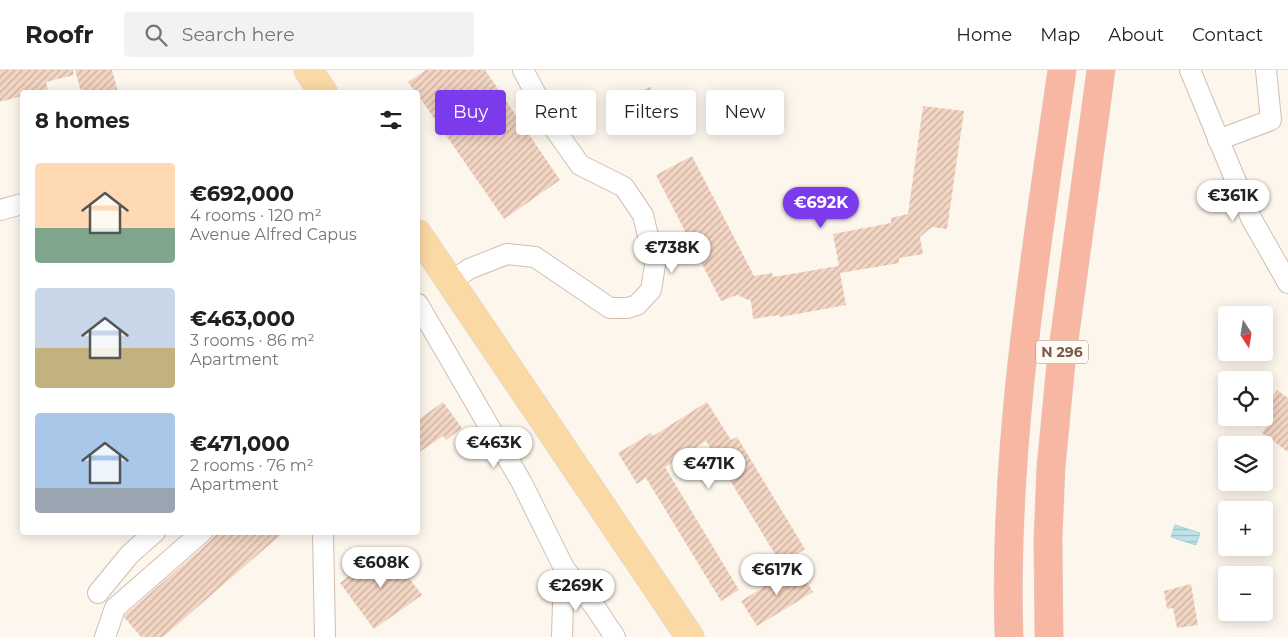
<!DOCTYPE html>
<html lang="en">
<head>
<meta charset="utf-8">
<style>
	:root { --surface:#fff; --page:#f2f2f2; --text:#202124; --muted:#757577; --line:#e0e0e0; --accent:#7c3aed }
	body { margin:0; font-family:Montserrat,sans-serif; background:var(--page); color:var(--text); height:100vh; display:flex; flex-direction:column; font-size:19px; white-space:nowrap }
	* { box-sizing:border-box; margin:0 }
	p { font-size:16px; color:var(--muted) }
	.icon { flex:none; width:28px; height:28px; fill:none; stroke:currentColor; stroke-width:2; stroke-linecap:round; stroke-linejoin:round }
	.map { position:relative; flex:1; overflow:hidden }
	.side { position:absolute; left:20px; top:20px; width:400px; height:445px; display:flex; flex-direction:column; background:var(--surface); border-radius:5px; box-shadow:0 2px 12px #0003 }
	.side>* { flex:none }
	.guide { position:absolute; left:435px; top:20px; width:475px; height:45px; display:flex; gap:10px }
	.needle { width:32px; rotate:168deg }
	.controls { position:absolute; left:1218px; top:236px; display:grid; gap:10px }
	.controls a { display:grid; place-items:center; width:55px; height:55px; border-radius:5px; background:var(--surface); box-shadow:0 2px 12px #0003; font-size:25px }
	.price { position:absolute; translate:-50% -42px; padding:0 11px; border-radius:18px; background:#fff; color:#222; font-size:16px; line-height:32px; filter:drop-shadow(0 1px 2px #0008) }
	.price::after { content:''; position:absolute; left:50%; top:30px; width:15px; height:11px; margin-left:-8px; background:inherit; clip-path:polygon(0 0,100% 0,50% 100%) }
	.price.selected { background:var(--accent); color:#fff }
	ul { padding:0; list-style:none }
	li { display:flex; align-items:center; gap:15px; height:125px; padding:0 15px }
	li span { display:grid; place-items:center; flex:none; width:140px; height:100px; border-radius:5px; color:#555 }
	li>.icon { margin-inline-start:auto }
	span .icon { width:60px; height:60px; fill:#fffc; stroke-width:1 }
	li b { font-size:21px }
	h2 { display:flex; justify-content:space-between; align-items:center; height:60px; padding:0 15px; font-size:21px }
	.chip { padding:0 18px; border-radius:5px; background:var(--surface); box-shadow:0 2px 12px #0003; font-size:18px; line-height:45px }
	.chip.selected { background:var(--accent); color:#fff }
	header { display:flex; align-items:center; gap:30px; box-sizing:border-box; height:70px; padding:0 25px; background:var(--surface); border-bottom:1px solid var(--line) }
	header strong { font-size:24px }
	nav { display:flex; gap:28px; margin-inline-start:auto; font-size:18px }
	.search { width:350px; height:45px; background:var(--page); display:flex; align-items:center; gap:12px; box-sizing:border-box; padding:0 18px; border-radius:5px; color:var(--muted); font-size:19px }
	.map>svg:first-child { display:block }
</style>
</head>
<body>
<header>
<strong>Roofr</strong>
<div class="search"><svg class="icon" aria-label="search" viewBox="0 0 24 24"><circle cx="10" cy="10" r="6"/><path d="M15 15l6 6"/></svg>Search here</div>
<nav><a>Home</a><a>Map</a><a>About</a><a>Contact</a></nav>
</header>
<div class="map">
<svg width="1288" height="567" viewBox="0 0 1288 567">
	<defs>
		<pattern id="water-rules" width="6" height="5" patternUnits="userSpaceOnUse" patternTransform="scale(1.25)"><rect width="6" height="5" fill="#bfe3e8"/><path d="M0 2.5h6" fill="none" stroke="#a0bbbe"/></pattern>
		<pattern id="building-hatch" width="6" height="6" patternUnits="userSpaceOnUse" patternTransform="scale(1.25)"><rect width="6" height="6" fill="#f3d5c3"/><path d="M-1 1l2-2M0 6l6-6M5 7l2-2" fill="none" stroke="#cab0a1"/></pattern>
	</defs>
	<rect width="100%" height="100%" fill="#fdf6ec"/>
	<path fill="url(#water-rules)" stroke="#a5d3da" d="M1175,455L1200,463L1196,475L1171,467Z"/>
	<g fill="url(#building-hatch)">
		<path d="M0,0H73L74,5L46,12L48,19L34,22H22V26L0,32Z"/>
		<path d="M75,0H112L118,22H81Z"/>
		<path d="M426,0H485L560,110L504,149L418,25V22H415L408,12Z"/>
		<path d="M650,17L663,50L643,59L637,44L615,52L607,31L634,20L635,23Z"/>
		<path d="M923,36L964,41L947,159L932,157L920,167L923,184L899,188V193L840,203L846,235L780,247L779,245L753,249L751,231L737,225L721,231L656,105L692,86L754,206L772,203L773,207L839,196L833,164L891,153V148L908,144Z"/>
		<path d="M1277,320L1288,328V382L1262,363L1269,353L1265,350L1270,342L1265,338Z"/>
		<path d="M443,332L462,358L446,370L443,366L418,383V350Z"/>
		<path d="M707,332L731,370L737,367L805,479L781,494L706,371L665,397L739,520L721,531L646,408L637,414L618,383L651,363L653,366Z"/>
		<path d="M218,462H284L163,567H141L124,547L125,545L210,471Z"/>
		<path d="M386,478L422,525L374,559L340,513Z"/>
		<path d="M798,496L813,522L757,556L741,531Z"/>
		<path d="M1191,514L1198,555L1177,558L1173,538L1167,539L1164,521Z"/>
	</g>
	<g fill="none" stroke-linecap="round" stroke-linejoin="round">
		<defs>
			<g id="street">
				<path d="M1190,0L1251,148L1288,213"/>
				<path d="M1218,70L1271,50L1266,0"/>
				<path d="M0,140L22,134"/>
				<path d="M450,212L469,199L507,184L535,187L610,238H627L637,235L651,220L655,195L643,145L624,117L580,95L554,58L523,0"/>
				<path d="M418,234L522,413L564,498L562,567"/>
				<path d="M323,462L325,567"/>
				<path d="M564,498L595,537L615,567"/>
				<path d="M98,523L130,484L155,462"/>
				<path d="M105,567L115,538L202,462"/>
			</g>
			<g id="primary">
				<path d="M308,0L323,22"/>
				<path d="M418,164L690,567"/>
			</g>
			<g id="highway">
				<path d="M1009,567C1003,377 1035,188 1062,0"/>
				<path d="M1049,567L1048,469L1051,397L1061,293L1101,0"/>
			</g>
		</defs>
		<use href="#street" stroke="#d1beb0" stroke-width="22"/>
		<use href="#primary" stroke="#dad1cd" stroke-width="29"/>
		<use href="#highway" stroke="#dad1cd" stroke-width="29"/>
		<use href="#street" stroke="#fff" stroke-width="20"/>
		<use href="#primary" stroke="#fbd9a5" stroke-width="28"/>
		<use href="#highway" stroke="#f7b7a3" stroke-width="28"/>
	</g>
	<g text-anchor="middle" stroke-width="4.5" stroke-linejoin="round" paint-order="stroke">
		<rect fill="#fffaf3" stroke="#a28b7f" stroke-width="1" x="1036" y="270.5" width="52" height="23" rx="4"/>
		<g font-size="14" font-weight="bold" fill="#7a5c4d">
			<text x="1062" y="287">N 296</text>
		</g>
	</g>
</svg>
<div class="controls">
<a><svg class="needle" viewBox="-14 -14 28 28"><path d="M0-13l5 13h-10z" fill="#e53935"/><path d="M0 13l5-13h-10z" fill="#757577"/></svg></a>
<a><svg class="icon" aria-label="locate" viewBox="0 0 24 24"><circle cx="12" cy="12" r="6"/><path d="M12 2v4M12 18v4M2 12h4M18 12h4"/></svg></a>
<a><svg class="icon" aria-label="layers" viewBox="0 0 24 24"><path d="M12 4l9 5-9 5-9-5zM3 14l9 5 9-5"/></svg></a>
<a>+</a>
<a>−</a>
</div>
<b class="price" style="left:1233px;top:152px">€361K</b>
<b class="price selected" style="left:821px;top:159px">€692K</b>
<b class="price" style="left:672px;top:204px">€738K</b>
<b class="price" style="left:494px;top:399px">€463K</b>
<b class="price" style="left:709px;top:420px">€471K</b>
<b class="price" style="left:381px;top:519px">€608K</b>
<b class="price" style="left:777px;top:526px">€617K</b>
<b class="price" style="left:576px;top:542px">€269K</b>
<div class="guide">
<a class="chip selected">Buy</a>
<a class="chip">Rent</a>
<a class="chip">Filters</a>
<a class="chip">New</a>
</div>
<section class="side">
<h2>8 homes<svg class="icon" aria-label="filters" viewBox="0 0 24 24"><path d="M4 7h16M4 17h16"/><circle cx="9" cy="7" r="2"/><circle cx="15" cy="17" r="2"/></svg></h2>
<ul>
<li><span style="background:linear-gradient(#ffd9b3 65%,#7fa58c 0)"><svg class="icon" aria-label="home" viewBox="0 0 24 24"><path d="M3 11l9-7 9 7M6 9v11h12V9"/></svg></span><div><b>€692,000</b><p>4 rooms · 120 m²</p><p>Avenue Alfred Capus</p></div></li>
<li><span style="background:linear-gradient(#c9d6e8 60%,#c2b280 0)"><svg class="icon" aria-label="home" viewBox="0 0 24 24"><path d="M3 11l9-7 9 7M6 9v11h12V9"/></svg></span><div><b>€463,000</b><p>3 rooms · 86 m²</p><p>Apartment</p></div></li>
<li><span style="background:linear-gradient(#a9c7e8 75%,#9aa5b1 0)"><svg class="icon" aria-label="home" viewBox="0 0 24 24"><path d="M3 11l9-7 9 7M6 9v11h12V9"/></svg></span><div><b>€471,000</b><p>2 rooms · 76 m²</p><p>Apartment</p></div></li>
</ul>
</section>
</div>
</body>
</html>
